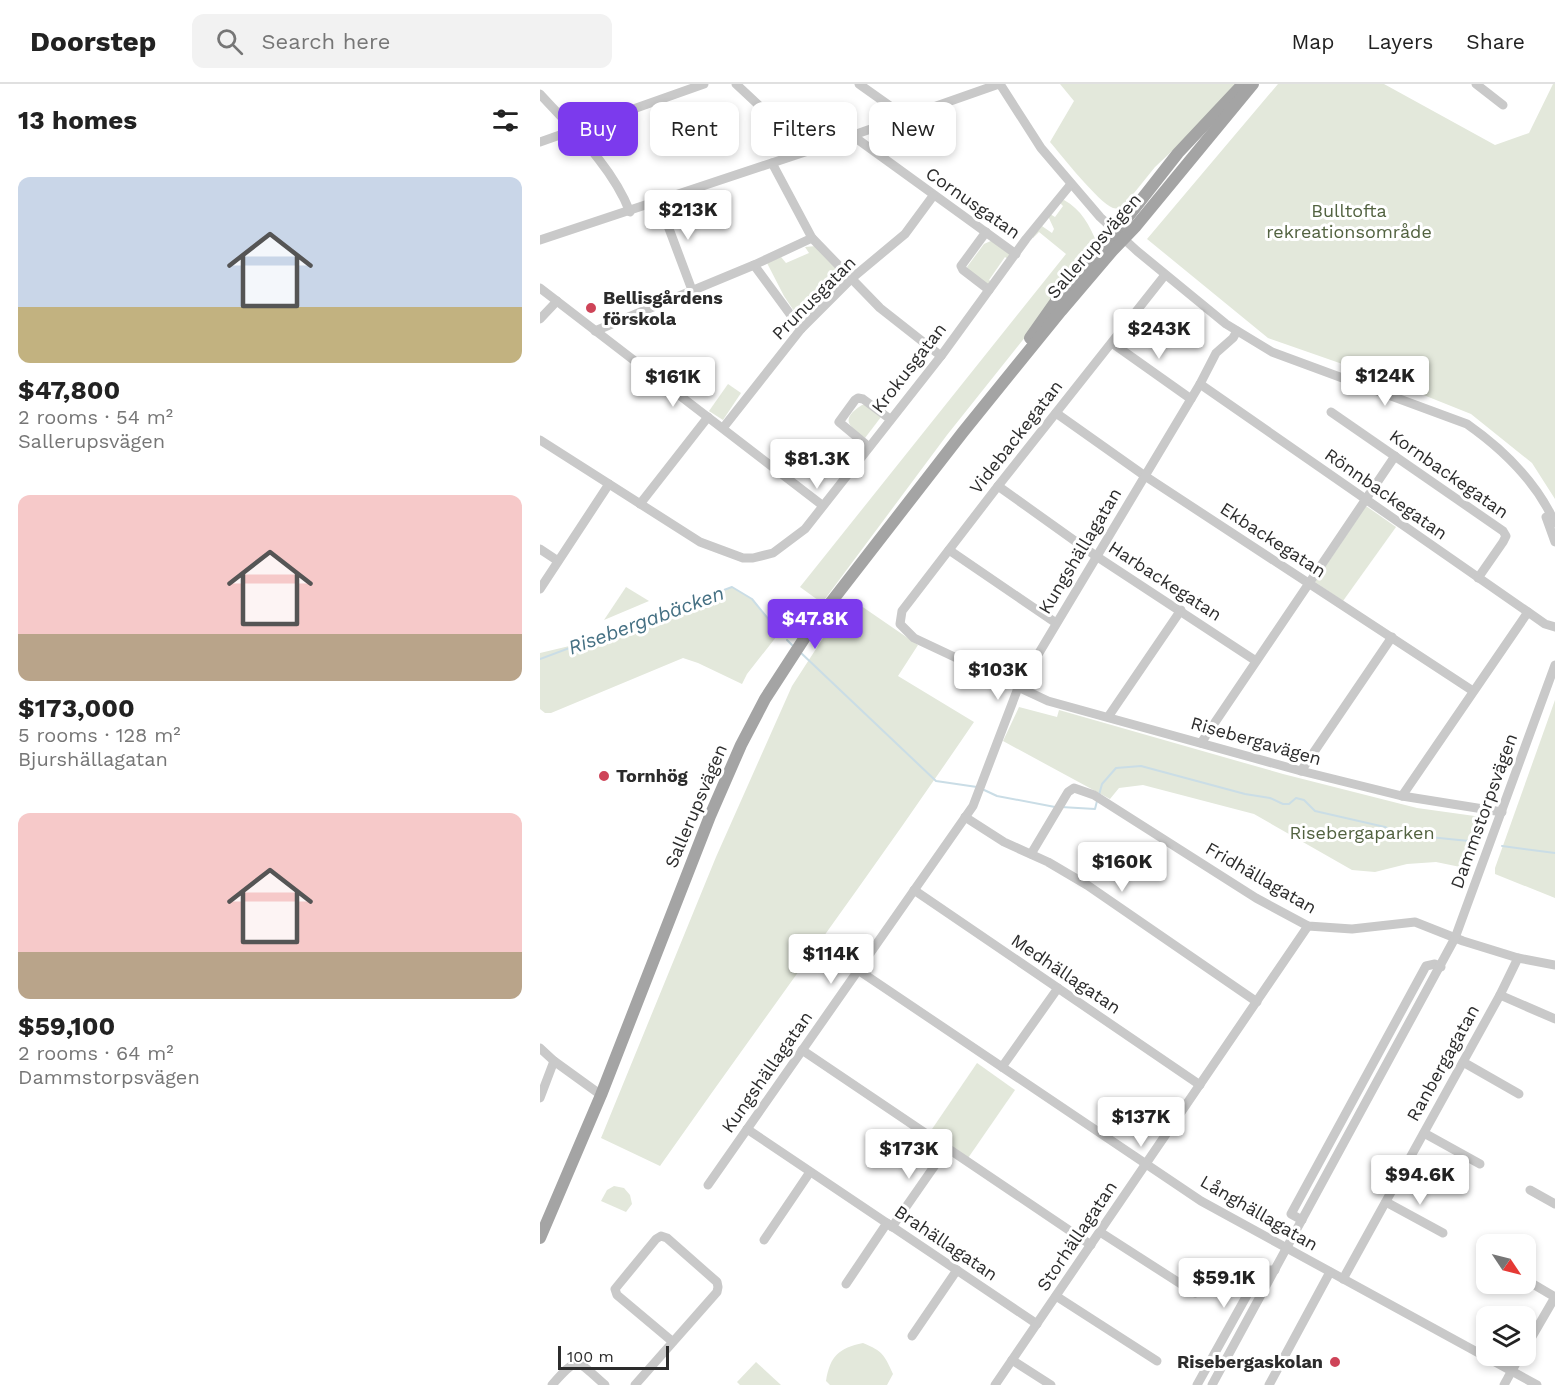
<!DOCTYPE html>
<html lang="en">
<head>
<meta charset="utf-8">
<style>
	:root { --surface:#fff; --page:#f2f2f2; --text:#222; --muted:#767676; --line:#e0e0e0; --accent:#7c3aed }
	body { margin:0; font-family:"Work Sans",sans-serif; background:var(--page); color:var(--text); height:100vh; display:flex; flex-direction:column; font-size:22px; white-space:nowrap }
	* { box-sizing:border-box; margin:0 }
	p { font-size:20px; color:var(--muted) }
	.icon { flex:none; width:33px; height:33px; fill:none; stroke:currentColor; stroke-width:2; stroke-linecap:round; stroke-linejoin:round }
	.map { position:relative; flex:1; overflow:hidden }
	.sheet { display:flex; flex-direction:column; background:var(--surface); width:540px }
	.sheet>* { flex:none }
	.guide { position:absolute; left:18px; top:18px; width:570px; height:54px; display:flex; gap:12px }
	.needle { width:39px; rotate:125deg }
	.fabs { position:absolute; left:936px; top:1150px; display:grid; gap:12px }
	.fabs a { display:grid; place-items:center; width:60px; height:60px; border-radius:12px; background:var(--surface); box-shadow:0 3px 9px #0003; font-size:30px }
	.scale { position:absolute; left:18px; bottom:15px; width:111px; box-sizing:border-box; padding-left:6px; border:3px solid #2c2c2c; border-top:0; font-size:16px; line-height:21px; white-space:nowrap; color:#2c2c2c; -webkit-text-stroke:4px #fff; paint-order:stroke }
	.price { position:absolute; translate:-50% -51px; padding:0 14px; border-radius:6px; background:#fff; color:#222; font-size:20px; line-height:39px; filter:drop-shadow(0 2px 3px #0008) }
	.price::after { content:''; position:absolute; left:50%; top:36px; width:18px; height:14px; margin-left:-9px; background:inherit; clip-path:polygon(0 0,100% 0,50% 100%) }
	.price.selected { background:var(--accent); color:#fff }
	ul { padding:0; list-style:none }
	li { display:grid; align-content:center; gap:12px; height:318px; padding:0 18px }
	li span { display:grid; place-items:center; height:186px; border-radius:12px; color:#555 }
	li>.icon { margin-inline-start:auto }
	span .icon { width:108px; height:108px; fill:#fffc; stroke-width:1 }
	li b { font-size:26px }
	h2 { display:flex; justify-content:space-between; align-items:center; height:72px; padding:0 18px; font-size:26px }
	.chip { padding:0 21px; border-radius:12px; background:var(--surface); box-shadow:0 3px 9px #0003; font-size:21px; line-height:54px }
	.chip.selected { background:var(--accent); color:#fff }
	header { display:flex; align-items:center; gap:36px; box-sizing:border-box; height:84px; padding:0 30px; background:var(--surface); border-bottom:2px solid var(--line) }
	header strong { font-size:28px }
	nav { display:flex; gap:33px; margin-inline-start:auto; font-size:21px }
	.search { width:420px; height:54px; background:var(--page); display:flex; align-items:center; gap:15px; box-sizing:border-box; padding:0 21px; border-radius:12px; color:var(--muted); font-size:22px }
	main { display:flex; flex:1; min-height:0 }
	.map>svg:first-child { display:block }
</style>
</head>
<body>
<header>
<strong>Doorstep</strong>
<div class="search"><svg class="icon" aria-label="search" viewBox="0 0 24 24"><circle cx="10" cy="10" r="6"/><path d="M15 15l6 6"/></svg>Search here</div>
<nav><a>Map</a><a>Layers</a><a>Share</a></nav>
</header>
<main>
<section class="sheet">
<h2>13 homes<svg class="icon" aria-label="filters" viewBox="0 0 24 24"><path d="M4 7h16M4 17h16"/><circle cx="9" cy="7" r="2"/><circle cx="15" cy="17" r="2"/></svg></h2>
<ul>
<li><span style="background:linear-gradient(#c9d6e8 70%,#c2b280 0)"><svg class="icon" aria-label="home" viewBox="0 0 24 24"><path d="M3 11l9-7 9 7M6 9v11h12V9"/></svg></span><div><b>$47,800</b><p>2 rooms · 54 m²</p><p>Sallerupsvägen</p></div></li>
<li><span style="background:linear-gradient(#f6c9c9 75%,#b9a48a 0)"><svg class="icon" aria-label="home" viewBox="0 0 24 24"><path d="M3 11l9-7 9 7M6 9v11h12V9"/></svg></span><div><b>$173,000</b><p>5 rooms · 128 m²</p><p>Bjurshällagatan</p></div></li>
<li><span style="background:linear-gradient(#f6c9c9 75%,#b9a48a 0)"><svg class="icon" aria-label="home" viewBox="0 0 24 24"><path d="M3 11l9-7 9 7M6 9v11h12V9"/></svg></span><div><b>$59,100</b><p>2 rooms · 64 m²</p><p>Dammstorpsvägen</p></div></li>
</ul>
</section>
<div class="map">
<svg width="1015" height="1301" viewBox="0 0 1015 1301">
	<rect width="100%" height="100%" fill="#fff"/>
	<g fill="#e3e8db">
		<path d="M520,0H699L665,36L615,83L582,124C579,124 576,125 573,124C559,119 521,71 510,58L534,17Z"/>
		<path d="M738,0H844L955,61L989,49L1013,0H1015V415L992,379L931,330L831,290L728,254L607,155Z"/>
		<path d="M524,116C541,125 550,142 557,159L524,197L519,207L494,242L407,351L282,519L260,503L526,170L499,148L493,154L492,149L499,140L512,149L514,145L508,132L510,130L515,133L523,122L519,118Z"/>
		<path d="M453,156L471,171L469,176L465,173L449,196L453,199L449,202L429,188L427,183L444,160Z"/>
		<path d="M276,162L304,192L302,198L295,208L291,205L274,225L276,227L262,239L244,212L227,179L241,173L246,179L269,169L265,163Z"/>
		<path d="M188,300L201,309L183,336L169,327Z"/>
		<path d="M322,321H325L341,333L325,354C308,342 300,335 322,321Z"/>
		<path d="M826,422L856,443L803,517L775,498Z"/>
		<path d="M86,503L109,517L64,536Z"/>
		<path d="M192,503L212,515L240,548L207,590L202,600L158,579L143,574L11,629H5L0,625V569L42,559Z"/>
		<path d="M314,517L378,561L358,592L434,638C332,788 224,934 120,1082L61,1054L176,773L252,602L285,551Z"/>
		<path d="M1015,616V814L955,790V784Z"/>
		<path d="M479,623L517,633L519,626L743,690L877,724L949,734L930,785L896,778L867,780L835,788L812,786L714,730L603,701L579,704L570,715L463,657Z"/>
		<path d="M437,979L475,1006L426,1077L388,1051Z"/>
		<path d="M74,1102L84,1104L90,1111L92,1120L86,1128L61,1117L67,1106Z"/>
		<path d="M323,1259C343,1267 345,1272 353,1290L347,1301H290L286,1297C290,1272 299,1264 323,1259Z"/>
		<path d="M216,1278L241,1301H200L197,1298Z"/>
	</g>
	<g fill="none" stroke-linecap="round" stroke-linejoin="round">
		<g stroke="#cadde6" stroke-width="2">
			<path d="M247,556L254,563"/>
			<path d="M260,568L396,697L437,703"/>
			<path d="M0,575L192,503L212,515L234,542"/>
			<path d="M442,705L457,712L515,723"/>
			<path d="M559,711L562,700L576,684L601,682L705,710L730,714L743,720H749L756,714L764,716L775,727L845,743L859,750L939,758"/>
			<path d="M521,723L555,725L557,717"/>
			<path d="M962,762L1015,769"/>
		</g>
		<g stroke="#c9c9c9" stroke-width="9">
			<path d="M196,0L268,67"/>
			<path d="M319,0L364,32"/>
			<path d="M460,0L501,64L560,133L597,167L686,240L732,268L927,340C964,366 996,397 1015,439"/>
			<path d="M936,0L963,21"/>
			<path d="M0,10C33,46 72,82 90,128"/>
			<path d="M313,52L476,170"/>
			<path d="M0,58L164,0"/>
			<path d="M232,79L272,154L340,224L401,272"/>
			<path d="M119,118L152,206"/>
			<path d="M446,148L421,182L423,186L449,206"/>
			<path d="M0,156L268,67L459,0"/>
			<path d="M214,181L261,245"/>
			<path d="M625,191L458,402L362,527L360,540L374,554L508,617L761,687L862,712L962,728"/>
			<path d="M0,204L282,421"/>
			<path d="M0,235L17,217"/>
			<path d="M55,247L214,181L272,154"/>
			<path d="M572,259L651,315"/>
			<path d="M660,300L988,528L1005,540L1015,543"/>
			<path d="M791,328L963,447L966,452L963,458L938,494"/>
			<path d="M516,329L605,392L933,607"/>
			<path d="M183,344L261,245L311,195L365,150L393,112"/>
			<path d="M0,356L160,458L203,474H213L233,469L265,445L401,272L486,155L531,100"/>
			<path d="M329,363L299,338L315,316L318,314L323,315L350,335"/>
			<path d="M458,402L556,472L716,577"/>
			<path d="M100,420L168,333"/>
			<path d="M1006,433L1015,458"/>
			<path d="M0,465L18,477"/>
			<path d="M409,466L516,539"/>
			<path d="M0,505L69,400"/>
			<path d="M568,633L641,526"/>
			<path d="M661,659L855,372"/>
			<path d="M761,687L852,553"/>
			<path d="M862,712L988,528"/>
			<path d="M425,733L464,758L508,778L547,801L717,918"/>
			<path d="M491,770L528,708L534,704L554,711L716,814L768,842L812,845L875,838L923,857L978,874L1015,881"/>
			<path d="M374,806L660,1001"/>
			<path d="M318,886L661,1117L997,1301"/>
			<path d="M960,911L1015,935"/>
			<path d="M0,964L14,977L61,1011"/>
			<path d="M262,966L551,1161"/>
			<path d="M923,978L979,1010"/>
			<path d="M462,983L518,904"/>
			<path d="M0,1014L14,977"/>
			<path d="M207,1045L497,1240"/>
			<path d="M884,1049L940,1080"/>
			<path d="M168,1101L433,722L478,604L660,300L676,269L693,254L697,247"/>
			<path d="M990,1106L1015,1120"/>
			<path d="M846,1118L903,1149"/>
			<path d="M762,1136L751,1130L886,882L895,880L901,883"/>
			<path d="M352,1143L407,1064"/>
			<path d="M560,1148L655,1209"/>
			<path d="M224,1156L270,1088"/>
			<path d="M803,1195L960,911L978,874"/>
			<path d="M986,1196L1015,1213"/>
			<path d="M306,1200L347,1139"/>
			<path d="M516,1212L617,1277"/>
			<path d="M372,1252L417,1186"/>
			<path d="M986,1263L1015,1213"/>
			<path d="M472,1276L511,1301"/>
			<path d="M12,1301C39,1270 36,1276 65,1301"/>
			<path d="M95,1301L177,1208L178,1203L177,1198L127,1154L121,1152L116,1155L75,1205L77,1211L133,1258"/>
			<path d="M455,1301L768,842"/>
			<path d="M657,1301L721,1186H735"/>
			<path d="M672,1301L915,854L1015,581"/>
			<path d="M729,1301L790,1188"/>
			<path d="M964,1301L980,1272"/>
		</g>
		<g stroke="#a4a4a4" stroke-width="12">
			<path d="M490,254L521,210L587,134L638,69L702,1"/>
			<path d="M0,1154L61,1011L170,732L201,661L225,615L271,544L423,348L521,227L572,167L596,142L713,0"/>
		</g>
	</g>
	<g fill="#ce4458" stroke="#fff" stroke-width="2">
		<circle cx="51" cy="224" r="6"/>
		<circle cx="64" cy="692" r="6"/>
		<circle cx="795" cy="1278" r="6"/>
	</g>
	<g text-anchor="middle" stroke-width="6" stroke-linejoin="round" paint-order="stroke">
		<g font-size="18" fill="#2c2c2c" stroke="#fff">
			<text transform="translate(433 119) rotate(35)" y="6">Cornusgatan</text>
			<text transform="translate(554 162) rotate(-49)" y="6">Sallerupsvägen</text>
			<text transform="translate(274 214) rotate(-45)" y="6">Prunusgatan</text>
			<text transform="translate(369 284) rotate(-52)" y="6">Krokusgatan</text>
			<text transform="translate(476 353) rotate(-52)" y="6">Videbackegatan</text>
			<text transform="translate(909 390) rotate(35)" y="6">Kornbackegatan</text>
			<text transform="translate(846 410) rotate(35)" y="6">Rönnbackegatan</text>
			<text transform="translate(733 456) rotate(33)" y="6">Ekbackegatan</text>
			<text transform="translate(540 467) rotate(-59)" y="6">Kungshällagatan</text>
			<text transform="translate(625 497) rotate(33)" y="6">Harbackegatan</text>
			<text transform="translate(716 657) rotate(16)" y="6">Risebergavägen</text>
			<text transform="translate(156 722) rotate(-67)" y="6">Sallerupsvägen</text>
			<text transform="translate(944 727) rotate(-70)" y="6">Dammstorpsvägen</text>
			<text transform="translate(721 794) rotate(30)" y="6">Fridhällagatan</text>
			<text transform="translate(526 890) rotate(34)" y="6">Medhällagatan</text>
			<text transform="translate(903 979) rotate(-61)" y="6">Ranbergagatan</text>
			<text transform="translate(227 988) rotate(-55)" y="6">Kungshällagatan</text>
			<text transform="translate(719 1129) rotate(30)" y="6">Långhällagatan</text>
			<text transform="translate(537 1152) rotate(-56)" y="6">Storhällagatan</text>
			<text transform="translate(406 1159) rotate(34)" y="6">Brahällagatan</text>
		</g>
		<g font-size="18" fill="#526240" stroke="#fff">
			<text x="809" y="133">Bulltofta<tspan x="809" dy="21">rekreationsområde</tspan></text>
			<text x="822" y="755">Risebergaparken</text>
		</g>
		<g font-size="18" font-weight="bold" fill="#2c2c2c" stroke="#fff" text-anchor="start">
			<text x="63" y="220">Bellisgårdens<tspan x="63" dy="21">förskola</tspan></text>
			<text x="76" y="698">Tornhög</text>
			<text x="783" y="1284" text-anchor="end">Risebergaskolan</text>
		</g>
		<g font-size="20" font-style="italic" fill="#457083" stroke="#fff">
			<text transform="translate(106 536) rotate(-20)" y="7">Risebergabäcken</text>
		</g>
	</g>
</svg>
<div class="fabs">
<a><svg class="needle" viewBox="-14 -14 28 28"><path d="M0-13l5 13h-10z" fill="#e53935"/><path d="M0 13l5-13h-10z" fill="#767676"/></svg></a>
<a><svg class="icon" aria-label="layers" viewBox="0 0 24 24"><path d="M12 4l9 5-9 5-9-5zM3 14l9 5 9-5"/></svg></a>
</div>
<div class="scale">100 m</div>
<b class="price" style="left:148px;top:157px">$213K</b>
<b class="price" style="left:619px;top:276px">$243K</b>
<b class="price" style="left:845px;top:323px">$124K</b>
<b class="price" style="left:133px;top:324px">$161K</b>
<b class="price" style="left:277px;top:406px">$81.3K</b>
<b class="price selected" style="left:275px;top:566px">$47.8K</b>
<b class="price" style="left:458px;top:617px">$103K</b>
<b class="price" style="left:582px;top:809px">$160K</b>
<b class="price" style="left:291px;top:901px">$114K</b>
<b class="price" style="left:601px;top:1064px">$137K</b>
<b class="price" style="left:369px;top:1096px">$173K</b>
<b class="price" style="left:880px;top:1122px">$94.6K</b>
<b class="price" style="left:684px;top:1225px">$59.1K</b>
<div class="guide">
<a class="chip selected">Buy</a>
<a class="chip">Rent</a>
<a class="chip">Filters</a>
<a class="chip">New</a>
</div>
</div>
</main>
</body>
</html>
